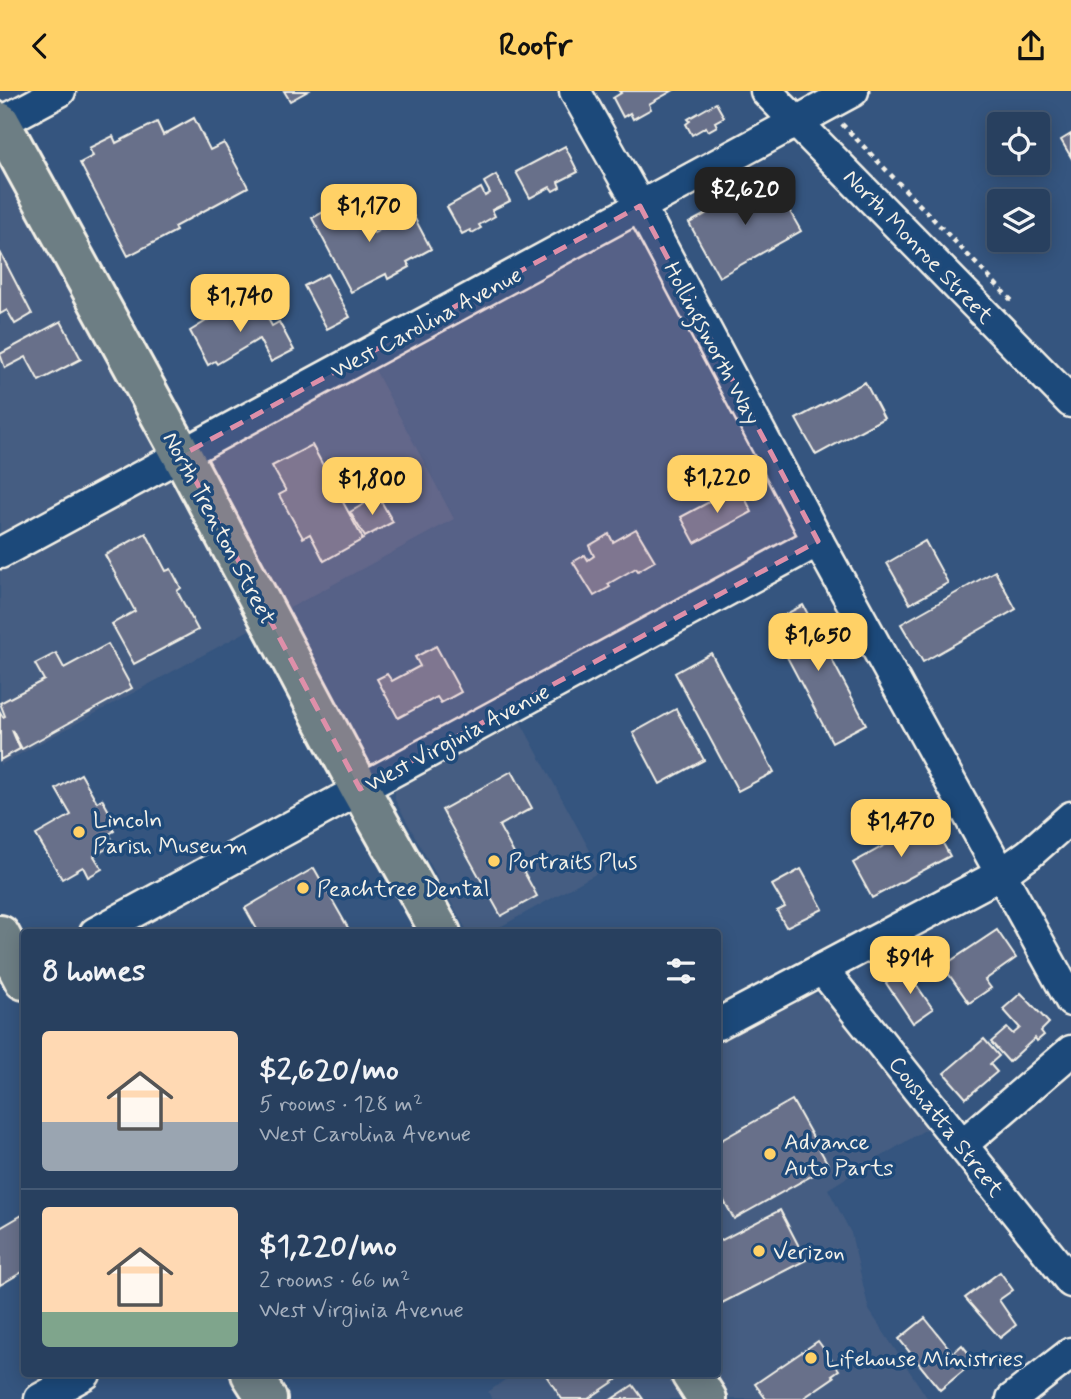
<!DOCTYPE html>
<html lang="en">
<head>
<meta charset="utf-8">
<style>
	:root { --surface:#28405f; --page:#344b68; --text:#f1f3f6; --muted:#a5afbd; --line:#445974; --accent:#ffd166 }
	body { margin:0; font-family:Mynerve,sans-serif; background:var(--page); color:var(--text); height:100vh; display:flex; flex-direction:column; font-size:26px; white-space:nowrap }
	* { box-sizing:border-box; margin:0 }
	p { font-size:23px; color:var(--muted) }
	.icon { flex:none; width:38px; height:38px; fill:none; stroke:currentColor; stroke-width:2; stroke-linecap:round; stroke-linejoin:round }
	.map { position:relative; flex:1; overflow:hidden }
	.drawer { position:absolute; left:21px; top:838px; width:700px; height:448px; display:flex; flex-direction:column; background:var(--surface); border-radius:7px; box-shadow:0 4px 18px #0003,0 0 0 2px var(--line) }
	.drawer>* { flex:none }
	.buttons { position:absolute; left:987px; top:21px; display:grid; gap:14px }
	.buttons a { display:grid; place-items:center; width:63px; height:63px; border-radius:7px; background:var(--surface); box-shadow:0 4px 18px #0003,0 0 0 2px var(--line); font-size:35px }
	.price { position:absolute; translate:-50% -60px; padding:0 16px; border-radius:14px; background:var(--accent); color:#111; font-size:23px; line-height:46px; filter:drop-shadow(0 2px 4px #0008) }
	.price::after { content:''; position:absolute; left:50%; top:42px; width:21px; height:16px; margin-left:-10px; background:inherit; clip-path:polygon(0 0,100% 0,50% 100%) }
	.price.current { background:#222; color:#fff }
	ul { padding:0; list-style:none }
	li { display:flex; align-items:center; gap:21px; height:175px; padding:0 21px }
	li+li { border-top:2px solid var(--line) }
	li span { display:grid; place-items:center; flex:none; width:196px; height:140px; border-radius:7px; color:#555 }
	li>.icon { margin-inline-start:auto }
	span .icon { width:84px; height:84px; fill:#fffc; stroke-width:1 }
	li b { font-size:30px }
	h2 { display:flex; justify-content:space-between; align-items:center; height:84px; padding:0 21px; font-size:30px }
	header { display:flex; justify-content:space-between; align-items:center; height:91px; padding:0 21px; background:var(--accent); color:#111; font-size:32px; font-weight:800 }
	.map>svg:first-child { display:block }
</style>
</head>
<body>
<header><svg class="icon" aria-label="back" viewBox="0 0 24 24"><path d="M15 5l-7 7 7 7"/></svg>Roofr<svg class="icon" aria-label="share" viewBox="0 0 24 24"><path d="M12 15V3M7 8l5-5 5 5M5 13v7h14v-7"/></svg></header>
<div class="map">
<svg width="1071" height="1308" viewBox="0 0 1071 1308">
	<rect width="100%" height="100%" fill="#35557f"/>
	<filter id="ink" filterUnits="userSpaceOnUse"><feTurbulence type="fractalNoise" baseFrequency=".0143" numOctaves="2"/><feDisplacementMap in="SourceGraphic" scale="14" xChannelSelector="R" yChannelSelector="G"/><feConvolveMatrix kernelMatrix="1 2 1 2 8 2 1 2 1" color-interpolation-filters="sRGB"/></filter>
	<g filter="url(#ink)">
		<g fill="#445d82">
			<path d="M0,59L177,385L287,321L374,277L454,428L0,674Z"/>
			<path d="M518,626L601,780L489,842H468L395,709V698L396,694Z"/>
			<path d="M812,902L825,907L928,1037L828,1098L851,1142L869,1219L928,1308H492L488,1301L513,1283H718V950L805,903Z"/>
		</g>
		<g fill="#68708a" stroke="#f4f1e8" stroke-width="2">
			<path d="M284,0H308L290,10Z"/>
			<path d="M619,0H672L649,13L651,18L633,28L630,22L623,26L613,7L621,2Z"/>
			<path d="M716,12L724,26L715,31L717,35L708,40L706,36L692,44L686,33L690,30L688,28Z"/>
			<path d="M194,27L210,59L224,52L248,96L174,136L176,140L128,165L80,72L93,65L89,57L113,45L116,52L157,31L163,44Z"/>
			<path d="M1071,43V66L1061,49Z"/>
			<path d="M565,55L578,81L558,91L560,96L553,100L550,96L530,107L516,81Z"/>
			<path d="M496,84L510,110L492,119L495,125L479,134L481,137L472,142L470,139L462,143L447,116L481,97L485,105L490,102L484,91Z"/>
			<path d="M771,87L801,140L719,186L689,132Z"/>
			<path d="M354,105L374,142L412,122L431,158L407,171L410,176L388,188L386,183L351,201L312,127Z"/>
			<path d="M0,161L32,223L15,233L7,219L0,223Z"/>
			<path d="M327,183L350,226L327,238L304,195Z"/>
			<path d="M258,210L272,235L279,231L294,259L271,271L259,248L217,273L215,270L208,274L190,240L221,221L223,225L246,212L247,215Z"/>
			<path d="M61,230L81,268L39,290L26,266L5,277L0,263Z"/>
			<path d="M865,291L884,327L816,364L796,328Z"/>
			<path d="M312,354L363,448L324,470L310,443L303,447L279,404L286,400L272,375Z"/>
			<path d="M739,395L752,421L695,452L681,426Z"/>
			<path d="M378,405L393,431L365,446L350,421Z"/>
			<path d="M636,438L655,470L638,480L636,477L608,493L610,496L594,505L573,471L585,464L588,469L594,465L589,455L609,443L613,451Z"/>
			<path d="M146,442L166,480L171,478L181,497L177,500L198,539L134,573L112,533L135,520L105,464Z"/>
			<path d="M925,450L948,492L910,513L887,472Z"/>
			<path d="M995,480L1016,518L923,571L901,533Z"/>
			<path d="M803,514L866,633L832,651L769,532Z"/>
			<path d="M108,553L132,597L22,658L12,639L20,658L0,669V621L3,626L5,625L0,612L44,589L35,573L56,562L64,577Z"/>
			<path d="M436,555L461,601L441,612L437,606L398,627L377,588L387,583L392,590L420,575L415,566Z"/>
			<path d="M711,562L774,681L738,700L675,582Z"/>
			<path d="M676,618L704,669L660,693L633,642Z"/>
			<path d="M512,680L532,717L499,735L537,805L501,825L442,719Z"/>
			<path d="M81,683L97,711L102,708L114,729L110,731L114,740L109,743L115,753L94,765L102,778L88,786L83,776L62,788L36,744L71,724L56,698Z"/>
			<path d="M930,729L950,765L872,807L853,772Z"/>
			<path d="M314,777L351,842H259L245,817Z"/>
			<path d="M801,778L823,818L786,836L777,820L785,816L772,794Z"/>
			<path d="M997,839L1016,867L985,889L991,897L969,912L943,875Z"/>
			<path d="M906,879L933,918L913,932L886,892Z"/>
			<path d="M1021,902L1049,932L1041,940L1044,944L1037,950L1035,947L1009,971L991,951L1007,937L1013,943L1020,937L1003,918Z"/>
			<path d="M984,948L999,965L990,973L997,981L966,1007L944,982Z"/>
			<path d="M792,1009L829,1075L734,1128L718,1099V1051Z"/>
			<path d="M780,1119L806,1169L718,1214V1151Z"/>
			<path d="M24,1123V1180L0,1194V1137Z"/>
			<path d="M1000,1181L1013,1199L999,1209L1016,1234L1000,1247L965,1207Z"/>
			<path d="M925,1227L953,1262L962,1254L975,1270L940,1299L899,1248Z"/>
			<path d="M818,1250L839,1279L832,1284L834,1286L802,1308H766L755,1293Z"/>
			<path d="M545,1283H620L622,1285L588,1308H562Z"/>
			<path d="M633,1294L643,1308H612Z"/>
		</g>
		<g fill="none" stroke-linecap="round" stroke-linejoin="round">
			<defs>
				<g id="minor">
					<path d="M575,0L640,115L818,450L1071,910"/>
					<path d="M766,0L1071,311"/>
					<path d="M0,32L60,0"/>
					<path d="M0,462L853,0"/>
					<path d="M95,842L818,450"/>
					<path d="M822,878L1071,1191"/>
					<path d="M718,933L1001,783L1029,763L1071,726"/>
					<path d="M962,1054L1071,960"/>
					<path d="M40,1308L85,1283"/>
					<path d="M1012,1308L1071,1262"/>
				</g>
				<g id="highway">
					<path d="M0,31L182,364L360,698L441,842"/>
					<path d="M0,844L24,889"/>
					<path d="M251,1283L267,1308"/>
					<path d="M691,1283L707,1308"/>
				</g>
			</defs>
			<use href="#minor" stroke="#f4f1e8" stroke-width="35"/>
			<use href="#highway" stroke="#f4f1e8" stroke-width="44"/>
			<path stroke="#f4f1e8" stroke-width="4.5" stroke-dasharray="5 5" stroke-linecap="butt" d="M842,33L1013,211"/>
			<use href="#minor" stroke="#1f4a7a" stroke-width="30"/>
			<use href="#highway" stroke="#6d7e84" stroke-width="38"/>
		</g>
	</g>
	<path fill="#de8fa9" fill-opacity="0.2" stroke="#de8fa9" stroke-width="5" stroke-dasharray="14 9" stroke-linejoin="round" d="M640,115L818,450L360,698L182,364Z"/>
	<g fill="#ffd166" stroke="#1f4a7a" stroke-width="2.5">
		<circle cx="79" cy="741" r="7"/>
		<circle cx="494" cy="770" r="7"/>
		<circle cx="303" cy="797" r="7"/>
		<circle cx="770" cy="1063" r="7"/>
		<circle cx="759" cy="1160" r="7"/>
		<circle cx="811" cy="1267" r="7"/>
	</g>
	<g text-anchor="middle" stroke-width="7" stroke-linejoin="round" paint-order="stroke">
		<g font-size="23" fill="#f4f1e8" stroke="#1f4a7a">
			<text transform="translate(919 155) rotate(46)" y="8">North Monroe Street</text>
			<text transform="translate(426 231) rotate(-28)" y="8">West Carolina Avenue</text>
			<text transform="translate(713 252) rotate(62)" y="8">Hollingsworth Way</text>
			<text transform="translate(220 437) rotate(62)" y="8">North Trenton Street</text>
			<text transform="translate(457 646) rotate(-28)" y="8">West Virginia Avenue</text>
			<text transform="translate(947 1035) rotate(52)" y="8">Coushatta Street</text>
		</g>
		<g font-size="23" fill="#f4f1e8" stroke="#1f4a7a" text-anchor="start">
			<text x="93" y="736">Lincoln<tspan x="93" dy="26">Parish Museum</tspan></text>
			<text x="508" y="778">Portraits Plus</text>
			<text x="317" y="805">Peachtree Dental</text>
			<text x="784" y="1058">Advance<tspan x="784" dy="26">Auto Parts</tspan></text>
			<text x="773" y="1168">Verizon</text>
			<text x="825" y="1275">Lifehouse Ministries</text>
		</g>
	</g>
</svg>
<div class="buttons">
<a><svg class="icon" aria-label="locate" viewBox="0 0 24 24"><circle cx="12" cy="12" r="6"/><path d="M12 2v4M12 18v4M2 12h4M18 12h4"/></svg></a>
<a><svg class="icon" aria-label="layers" viewBox="0 0 24 24"><path d="M12 4l9 5-9 5-9-5zM3 14l9 5 9-5"/></svg></a>
</div>
<b class="price current" style="left:745px;top:136px">$2,620</b>
<b class="price" style="left:369px;top:153px">$1,170</b>
<b class="price" style="left:240px;top:243px">$1,740</b>
<b class="price" style="left:717px;top:424px">$1,220</b>
<b class="price" style="left:372px;top:426px">$1,800</b>
<b class="price" style="left:818px;top:582px">$1,650</b>
<b class="price" style="left:901px;top:768px">$1,470</b>
<b class="price" style="left:910px;top:905px">$914</b>
<section class="drawer">
<h2>8 homes<svg class="icon" aria-label="filters" viewBox="0 0 24 24"><path d="M4 7h16M4 17h16"/><circle cx="9" cy="7" r="2"/><circle cx="15" cy="17" r="2"/></svg></h2>
<ul>
<li><span style="background:linear-gradient(#ffd9b3 65%,#9aa5b1 0)"><svg class="icon" aria-label="home" viewBox="0 0 24 24"><path d="M3 11l9-7 9 7M6 9v11h12V9"/></svg></span><div><b>$2,620/mo</b><p>5 rooms · 128 m²</p><p>West Carolina Avenue</p></div></li>
<li><span style="background:linear-gradient(#ffd9b3 75%,#7fa58c 0)"><svg class="icon" aria-label="home" viewBox="0 0 24 24"><path d="M3 11l9-7 9 7M6 9v11h12V9"/></svg></span><div><b>$1,220/mo</b><p>2 rooms · 66 m²</p><p>West Virginia Avenue</p></div></li>
</ul>
</section>
</div>
</body>
</html>
